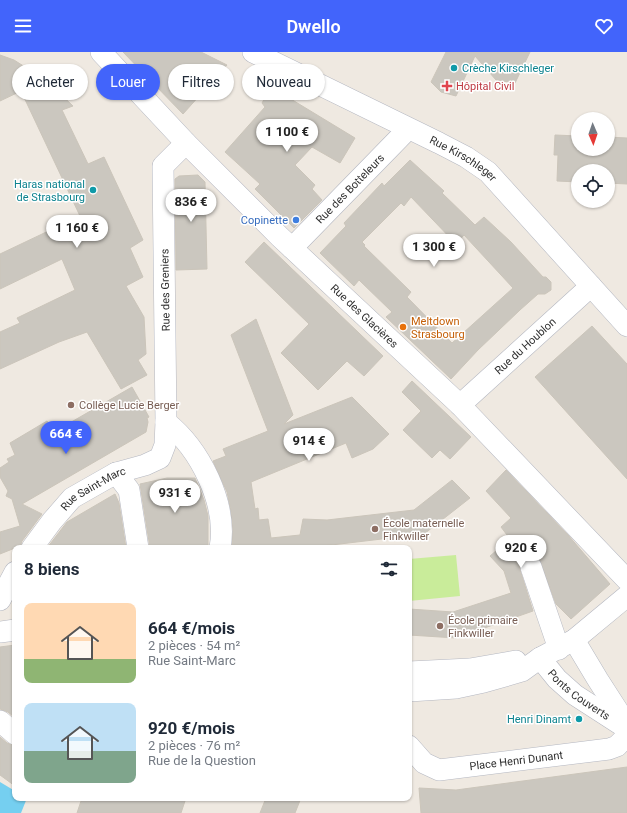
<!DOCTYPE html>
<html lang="fr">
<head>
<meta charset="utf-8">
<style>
	:root { --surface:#fff; --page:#f6f6f7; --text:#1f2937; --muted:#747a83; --accent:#4264fb }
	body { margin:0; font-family:Roboto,sans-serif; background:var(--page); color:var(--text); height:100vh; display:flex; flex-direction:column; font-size:15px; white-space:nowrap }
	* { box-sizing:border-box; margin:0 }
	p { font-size:13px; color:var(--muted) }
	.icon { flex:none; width:22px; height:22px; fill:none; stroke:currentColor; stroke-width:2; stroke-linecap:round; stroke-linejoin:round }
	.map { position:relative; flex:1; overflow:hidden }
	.drawer { position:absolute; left:12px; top:493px; width:400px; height:256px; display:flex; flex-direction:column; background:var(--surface); border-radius:8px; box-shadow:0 1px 3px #0004 }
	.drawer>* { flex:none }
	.hud { position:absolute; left:12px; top:12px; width:400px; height:36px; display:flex; gap:8px }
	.needle { width:26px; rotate:178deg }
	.fabs { position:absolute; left:571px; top:60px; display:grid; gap:8px }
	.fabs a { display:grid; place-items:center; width:44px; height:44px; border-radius:50%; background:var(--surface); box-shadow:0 1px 3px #0004; font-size:20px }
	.price { position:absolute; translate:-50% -34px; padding:0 9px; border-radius:14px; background:#fff; color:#222; font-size:13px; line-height:26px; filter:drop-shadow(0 1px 2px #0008) }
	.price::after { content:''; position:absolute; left:50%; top:24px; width:12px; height:9px; margin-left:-6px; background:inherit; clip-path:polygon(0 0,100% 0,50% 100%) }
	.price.on { background:var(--accent); color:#fff }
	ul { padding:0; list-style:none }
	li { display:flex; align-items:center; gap:12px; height:100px; padding:0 12px }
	li span { display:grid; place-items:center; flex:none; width:112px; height:80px; border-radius:8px; color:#555 }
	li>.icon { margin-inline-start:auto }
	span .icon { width:48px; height:48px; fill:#fffc; stroke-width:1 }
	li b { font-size:17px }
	h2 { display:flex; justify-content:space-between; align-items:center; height:48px; padding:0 12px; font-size:17px }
	.tag { padding:0 14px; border-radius:18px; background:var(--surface); box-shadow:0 1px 3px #0004; font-size:14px; line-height:36px }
	.tag.on { background:var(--accent); color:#fff }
	header { display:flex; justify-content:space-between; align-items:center; height:52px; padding:0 12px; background:var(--accent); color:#fff; font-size:18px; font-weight:600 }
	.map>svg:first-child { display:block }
</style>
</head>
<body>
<header><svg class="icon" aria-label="menu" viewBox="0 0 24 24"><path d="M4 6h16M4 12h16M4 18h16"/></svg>Dwello<svg class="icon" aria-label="heart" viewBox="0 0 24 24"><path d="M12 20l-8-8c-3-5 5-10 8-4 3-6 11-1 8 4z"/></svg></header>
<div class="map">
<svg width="627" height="761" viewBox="0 0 627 761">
	<rect width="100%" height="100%" fill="#efe9e1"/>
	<path fill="#c9ec9a" d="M456,503L460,544L409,549V507Z"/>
	<path fill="#75cff0" d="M0,730L15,739V746H27L21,761H0Z"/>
	<g fill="#cbc7bf" stroke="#cbc5ba" fill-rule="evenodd">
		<path d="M123,0H201L227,13L183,62Z"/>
		<path d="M446,0H530L515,31L496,28L475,4L456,44L441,40L431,30Z"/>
		<path d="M0,3L14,8L47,29L73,54L62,58L88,112L104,105L143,188L130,196L143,225L126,234L144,265L146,302L138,308L147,323L121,337L87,280L59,290L0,317V280L20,271L17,266L75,238L62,207L0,237V202L80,164L21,39L0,49Z"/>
		<path d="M271,35L355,86L340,111L312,95L295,113L315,133L312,137L322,148L294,176L255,137L260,132L225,100L265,55L262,51Z"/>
		<path d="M555,83L578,84V97H608V85L627,86V132L608,131V119H578V130L557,129L558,103H554Z"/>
		<path d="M410,108L444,139L442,141L475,173L484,165L511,190L543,225H546L551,230V238L545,242H538L520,258L478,298L451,327L386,265L392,260L359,228L354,234L320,201L346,174L344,171L382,131L384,134ZM411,145L456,192L464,183L513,236L452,291L407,245L411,240L364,194L365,193L362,190L401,151L404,154Z"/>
		<path d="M198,123L205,130L207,217L176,218L175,127L179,124Z"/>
		<path d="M264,190L383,304L364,324L347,309L318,338L281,301L309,272L245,210Z"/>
		<path d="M256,267L293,363L284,372L352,345L389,382L373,397L352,406L346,391L251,430L255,457L258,456L259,468L268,467L271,486L300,483L303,467L327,468L414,458L452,428L470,446L424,482L306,496H232L233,478L231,459L227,440L213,409L226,404L223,397L268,379L231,283Z"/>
		<path d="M592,274L627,312V427L535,325Z"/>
		<path d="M412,329L471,385L450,407L440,398L432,406L403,378L421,359L402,340Z"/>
		<path d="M132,335L149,365L147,366L148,370L146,380L22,452L42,462L22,489L20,496H15L0,502V480L20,474L12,447L6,444L8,439L0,425V416L9,410L7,407L15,403L10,391L47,369L54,380Z"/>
		<path d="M506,418L568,483L610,532L571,567L556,552L539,506L534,503L528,504L522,507L519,513L520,518L533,559L456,586L409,583V557L453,560L511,541L504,519L490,504L510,487L501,475L511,466L486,439Z"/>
		<path d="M167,426H195L204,448L208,464V496H150L140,432Z"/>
		<path d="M115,442L119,451L126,496H47L67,470Z"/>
		<path d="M15,593V666L8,660L0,657V595Z"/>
		<path d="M0,685L7,691L15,694V734L0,723Z"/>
		<path d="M627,715V761H421L419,736L456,738Z"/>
		<path d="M82,746H186L181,761H77Z"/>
		<path d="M266,746H301L295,761H260Z"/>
	</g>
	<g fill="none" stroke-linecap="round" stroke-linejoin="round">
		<defs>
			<g id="minor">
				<path id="s1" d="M101,0L186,91L280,185L460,353L627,528"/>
				<path id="s2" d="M253,0L439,91L466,105L488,120L627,274"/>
				<path id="s3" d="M292,196L408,77"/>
				<path id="s4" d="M460,353L591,234"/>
				<path d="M166,370C200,397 228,452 220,496"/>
				<path d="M116,421L129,438L138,496"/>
				<path id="s5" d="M32,496L52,469L72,446L116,421L145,413L160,406L165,393L166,370L163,114L186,91"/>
				<path d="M531,515L559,597"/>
				<path d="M0,548L15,520"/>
				<path d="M0,580L15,578"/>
				<path d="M574,588L598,628L618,659L623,674"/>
				<path id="s6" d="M540,606L557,627L575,643L623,674"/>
				<path d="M409,620L470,617L516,609"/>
				<path d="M409,639L456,636L484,630L522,619L540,606L574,588L627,544"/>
				<path d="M0,669L15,682"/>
				<path id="s7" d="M409,694L424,711L439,718L609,697L617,694L627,684"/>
			</g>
		</defs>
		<use href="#minor" stroke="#b4b7c1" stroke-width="22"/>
		<use href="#minor" stroke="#fff" stroke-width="21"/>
	</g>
	<g fill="#0f9aa8" stroke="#fff" stroke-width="1.5">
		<circle cx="454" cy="16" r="4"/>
		<circle cx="93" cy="138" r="4"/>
		<circle cx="579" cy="667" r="4"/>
	</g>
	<path fill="#e0444e" stroke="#fff" stroke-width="1.5" d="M445 28h4v4h4v4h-4v4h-4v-4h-4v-4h4z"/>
	<circle fill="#3f7fe0" stroke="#fff" stroke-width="1.5" cx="296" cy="168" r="4"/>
	<circle fill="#e8710a" stroke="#fff" stroke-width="1.5" cx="403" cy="275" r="4"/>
	<g fill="#8d6e63" stroke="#fff" stroke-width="1.5">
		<circle cx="71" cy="353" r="4"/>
		<circle cx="375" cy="477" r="4"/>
		<circle cx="440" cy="574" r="4"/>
	</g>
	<g text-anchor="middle" stroke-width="3" stroke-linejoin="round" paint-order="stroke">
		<g font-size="11" fill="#0d838f" stroke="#fff" text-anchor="end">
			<text x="462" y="20" text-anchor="start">Crèche Kirschleger</text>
			<text x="85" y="136">Haras national<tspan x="85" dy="13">de Strasbourg</tspan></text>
			<text x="571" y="671">Henri Dinamt</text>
		</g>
		<g font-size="11" fill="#be3a42" stroke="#fff" text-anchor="start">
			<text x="456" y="38">Hôpital Civil</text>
		</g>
		<g font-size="11" fill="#2e2e2e" stroke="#fff">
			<text dy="4" stroke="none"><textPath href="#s2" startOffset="236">Rue Kirschleger</textPath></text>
			<text dy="4" stroke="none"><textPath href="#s3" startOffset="83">Rue des Botteleurs</textPath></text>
			<text transform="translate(165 238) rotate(-91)" y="4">Rue des Greniers</text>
			<text dy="4" stroke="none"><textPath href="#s1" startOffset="373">Rue des Glacières</textPath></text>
			<text dy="4" stroke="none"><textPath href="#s4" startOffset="88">Rue du Houblon</textPath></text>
			<text dy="4" stroke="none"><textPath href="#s5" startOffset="87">Rue Saint-Marc</textPath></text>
			<text dy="4" stroke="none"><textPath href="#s6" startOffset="54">Ponts Couverts</textPath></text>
			<text dy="4" stroke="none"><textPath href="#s7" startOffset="117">Place Henri Dunant</textPath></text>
		</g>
		<g font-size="11" fill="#366cbe" stroke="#fff" text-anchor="end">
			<text x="288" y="172">Copinette</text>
		</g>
		<g font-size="11" fill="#c56008" stroke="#fff" text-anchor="start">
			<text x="411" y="273">Meltdown<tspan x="411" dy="13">Strasbourg</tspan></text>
		</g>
		<g font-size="11" fill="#785e54" stroke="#fff" text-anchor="start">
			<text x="79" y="357">Collège Lucie Berger</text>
			<text x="383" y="475">École maternelle<tspan x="383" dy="13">Finkwiller</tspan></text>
			<text x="448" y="572">École primaire<tspan x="448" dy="13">Finkwiller</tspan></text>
		</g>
	</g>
</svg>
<div class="fabs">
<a><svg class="needle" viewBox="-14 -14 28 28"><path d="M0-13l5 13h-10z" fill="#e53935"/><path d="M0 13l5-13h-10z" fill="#747a83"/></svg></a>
<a><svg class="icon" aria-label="locate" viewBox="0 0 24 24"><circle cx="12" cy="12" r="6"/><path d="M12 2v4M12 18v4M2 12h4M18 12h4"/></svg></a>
</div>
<b class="price" style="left:287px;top:101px">1 100 €</b>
<b class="price" style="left:191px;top:171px">836 €</b>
<b class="price" style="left:77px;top:197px">1 160 €</b>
<b class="price" style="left:434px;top:216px">1 300 €</b>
<b class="price on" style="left:66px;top:403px">664 €</b>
<b class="price" style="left:309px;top:410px">914 €</b>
<b class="price" style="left:175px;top:462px">931 €</b>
<b class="price" style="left:521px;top:517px">920 €</b>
<div class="hud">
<a class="tag">Acheter</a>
<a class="tag on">Louer</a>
<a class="tag">Filtres</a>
<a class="tag">Nouveau</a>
</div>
<section class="drawer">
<h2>8 biens<svg class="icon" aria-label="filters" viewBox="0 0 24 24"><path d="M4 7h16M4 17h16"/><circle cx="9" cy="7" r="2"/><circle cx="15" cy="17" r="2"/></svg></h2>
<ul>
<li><span style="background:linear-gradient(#ffd9b3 70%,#8fb573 0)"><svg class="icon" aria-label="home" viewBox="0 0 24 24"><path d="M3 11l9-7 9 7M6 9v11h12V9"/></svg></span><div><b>664 €/mois</b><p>2 pièces · 54 m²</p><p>Rue Saint-Marc</p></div></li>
<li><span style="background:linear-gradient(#bfe0f5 60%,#7fa58c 0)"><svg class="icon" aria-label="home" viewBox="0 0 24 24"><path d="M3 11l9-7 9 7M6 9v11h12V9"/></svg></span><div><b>920 €/mois</b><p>2 pièces · 76 m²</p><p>Rue de la Question</p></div></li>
</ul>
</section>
</div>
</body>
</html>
